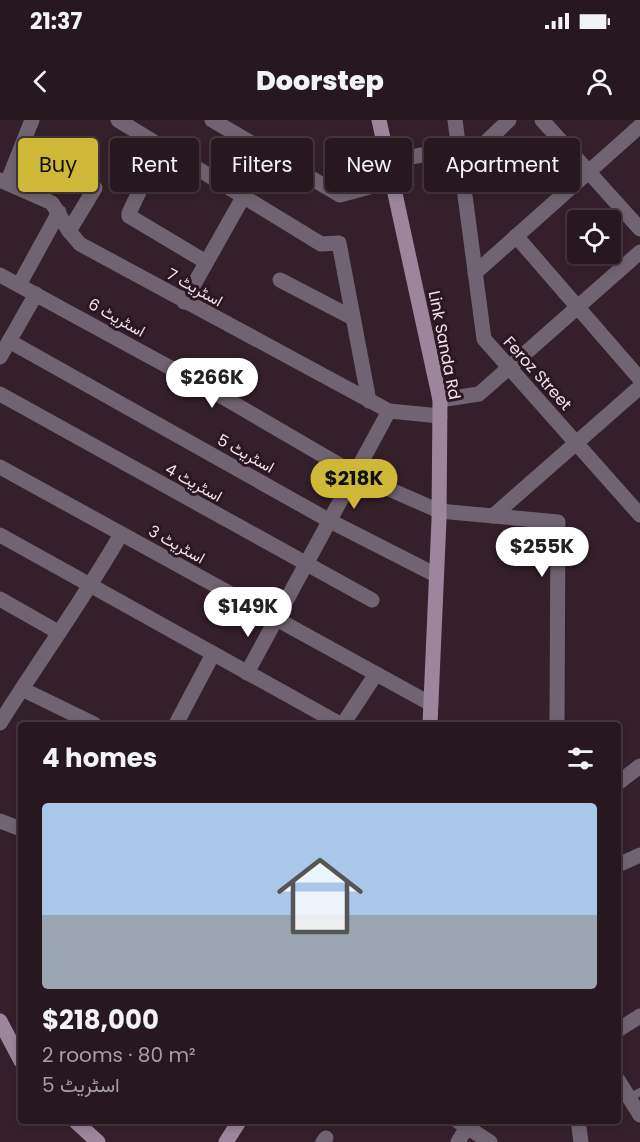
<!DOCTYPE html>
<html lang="en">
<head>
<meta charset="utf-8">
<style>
	:root { --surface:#271820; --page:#33252d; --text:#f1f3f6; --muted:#a4a0a5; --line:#43373e; --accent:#cfb837 }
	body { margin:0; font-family:Poppins,Vazirmatn,sans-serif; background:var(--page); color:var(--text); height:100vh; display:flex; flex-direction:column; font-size:22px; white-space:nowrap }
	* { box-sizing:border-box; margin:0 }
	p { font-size:20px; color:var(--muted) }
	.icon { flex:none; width:33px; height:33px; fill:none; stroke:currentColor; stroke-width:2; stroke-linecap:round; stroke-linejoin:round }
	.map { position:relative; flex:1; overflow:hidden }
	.panel { position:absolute; left:18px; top:602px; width:603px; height:402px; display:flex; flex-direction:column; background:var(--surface); border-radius:6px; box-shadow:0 3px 9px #0003,0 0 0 2px var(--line) }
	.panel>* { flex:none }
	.hud { position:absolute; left:18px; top:18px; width:604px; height:54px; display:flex; gap:12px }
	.controls { position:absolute; left:567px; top:90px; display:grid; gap:12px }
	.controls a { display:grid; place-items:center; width:54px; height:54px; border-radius:6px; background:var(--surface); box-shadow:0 3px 9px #0003,0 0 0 2px var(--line); font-size:30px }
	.price { position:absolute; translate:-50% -51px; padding:0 14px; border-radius:21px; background:#fff; color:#222; font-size:20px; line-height:39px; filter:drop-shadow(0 2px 3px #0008) }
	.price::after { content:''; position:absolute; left:50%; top:36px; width:18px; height:14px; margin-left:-9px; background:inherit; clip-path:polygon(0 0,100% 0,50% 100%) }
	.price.active { background:var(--accent); color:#111 }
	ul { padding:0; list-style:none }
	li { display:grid; align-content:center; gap:12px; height:318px; padding:0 24px }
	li+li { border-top:2px solid var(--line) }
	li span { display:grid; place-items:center; height:186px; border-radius:6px; color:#555 }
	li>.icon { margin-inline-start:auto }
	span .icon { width:108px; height:108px; fill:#fffc; stroke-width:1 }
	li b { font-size:26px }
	h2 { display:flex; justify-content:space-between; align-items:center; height:72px; padding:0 24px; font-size:26px }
	.tag { padding:0 21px; border-radius:6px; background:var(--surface); box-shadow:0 3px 9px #0003,0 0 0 2px var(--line); font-size:21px; line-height:54px }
	.tag.active { background:var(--accent); color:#111 }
	.status { display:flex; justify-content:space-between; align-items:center; height:42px; padding:0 30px; background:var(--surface); direction:ltr }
	.status svg { height:16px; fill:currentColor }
	header { display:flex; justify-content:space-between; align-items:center; height:78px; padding:0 24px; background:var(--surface); font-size:27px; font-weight:800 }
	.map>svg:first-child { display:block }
</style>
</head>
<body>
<div class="status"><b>21:37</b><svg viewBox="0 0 49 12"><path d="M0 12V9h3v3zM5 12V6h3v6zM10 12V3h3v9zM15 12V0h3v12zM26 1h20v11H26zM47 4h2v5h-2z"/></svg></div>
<header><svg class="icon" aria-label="back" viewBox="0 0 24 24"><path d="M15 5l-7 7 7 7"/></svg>Doorstep<svg class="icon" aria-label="person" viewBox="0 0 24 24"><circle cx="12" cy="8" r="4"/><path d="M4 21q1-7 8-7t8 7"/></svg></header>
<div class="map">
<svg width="640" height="1022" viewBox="0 0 640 1022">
	<rect width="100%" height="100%" fill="#34202b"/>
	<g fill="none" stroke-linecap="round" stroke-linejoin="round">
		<path stroke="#716472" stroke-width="8" d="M629,978L640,972"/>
		<g stroke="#716472" stroke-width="15">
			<path d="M118,0L321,124L339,123L369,281"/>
			<path d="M212,0L340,75L392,61"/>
			<path d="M455,0L484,219L640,395"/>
			<path d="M542,0L640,109"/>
			<path d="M161,26L129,93V96L206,142"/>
			<path d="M388,41L484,24L509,0"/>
			<path d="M0,60L52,83L69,111L80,124L389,291"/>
			<path d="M7,63L32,0"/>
			<path d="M69,111L95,68"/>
			<path d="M516,116L640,259"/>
			<path d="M475,153L640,6"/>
			<path d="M0,155L202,265L355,354L439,391L558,402L557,604"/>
			<path d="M280,160L353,198"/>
			<path d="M19,165L59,92"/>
			<path d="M184,182L268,33"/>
			<path d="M9,221L330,401L436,455"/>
			<path d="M0,237L36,174"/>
			<path d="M0,274L372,480"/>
			<path d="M440,280L479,274L640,132"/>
			<path d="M0,347L431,584"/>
			<path d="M493,396L640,267"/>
			<path d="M0,415L340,604"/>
			<path d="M0,479L58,512"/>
			<path d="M247,553L389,291L440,296"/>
			<path d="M22,569L94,604"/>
			<path d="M0,603C40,539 84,479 121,414"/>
			<path d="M176,604L213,534"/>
			<path d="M343,604L376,554"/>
			<path d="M618,663L640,646"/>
			<path d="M0,701L21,709"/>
			<path d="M618,745L640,735"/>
			<path d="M618,910L640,896"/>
			<path d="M618,960L640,995"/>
			<path d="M456,1000L490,1022"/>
			<path d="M578,1000L581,1022"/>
			<path d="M323,1022L326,1018"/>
			<path d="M458,1022L467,1007"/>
		</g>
		<g stroke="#9b869c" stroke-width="15">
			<path d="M379,0L440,280L439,400L430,604"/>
			<path d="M0,901L21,941"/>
			<path d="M74,1000L98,1022"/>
			<path d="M226,1022L240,1000"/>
		</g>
	</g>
	<g text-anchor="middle" stroke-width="6" stroke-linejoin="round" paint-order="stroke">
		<g font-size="16" fill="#f1e3ea" stroke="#2a1721">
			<text transform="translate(195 167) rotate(29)" y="6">اسٹریٹ 7</text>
			<text transform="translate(117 197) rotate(29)" y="6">اسٹریٹ 6</text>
			<text transform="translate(445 225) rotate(79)" y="6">Link Sanda Rd</text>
			<text transform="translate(538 253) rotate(48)" y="6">Feroz Street</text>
			<text transform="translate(246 333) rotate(29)" y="6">اسٹریٹ 5</text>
			<text transform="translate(194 362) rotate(29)" y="6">اسٹریٹ 4</text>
			<text transform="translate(177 424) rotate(29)" y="6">اسٹریٹ 3</text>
		</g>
	</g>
</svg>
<div class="controls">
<a><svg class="icon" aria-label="locate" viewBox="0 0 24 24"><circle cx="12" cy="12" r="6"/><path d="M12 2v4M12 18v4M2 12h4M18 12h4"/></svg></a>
</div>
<b class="price" style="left:212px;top:289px">$266K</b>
<b class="price active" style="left:354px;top:390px">$218K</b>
<b class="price" style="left:542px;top:458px">$255K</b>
<b class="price" style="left:248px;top:518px">$149K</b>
<div class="hud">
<a class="tag active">Buy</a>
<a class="tag">Rent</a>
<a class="tag">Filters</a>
<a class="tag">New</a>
<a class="tag">Apartment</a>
</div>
<section class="panel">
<h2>4 homes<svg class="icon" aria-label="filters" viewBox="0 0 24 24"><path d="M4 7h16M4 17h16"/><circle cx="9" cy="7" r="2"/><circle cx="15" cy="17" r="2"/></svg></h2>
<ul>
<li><span style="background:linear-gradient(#a9c7e8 60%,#9aa5b1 0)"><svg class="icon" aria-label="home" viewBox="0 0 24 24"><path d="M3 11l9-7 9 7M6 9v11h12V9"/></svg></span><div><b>$218,000</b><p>2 rooms · 80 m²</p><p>اسٹریٹ 5</p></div></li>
</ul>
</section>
</div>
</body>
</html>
